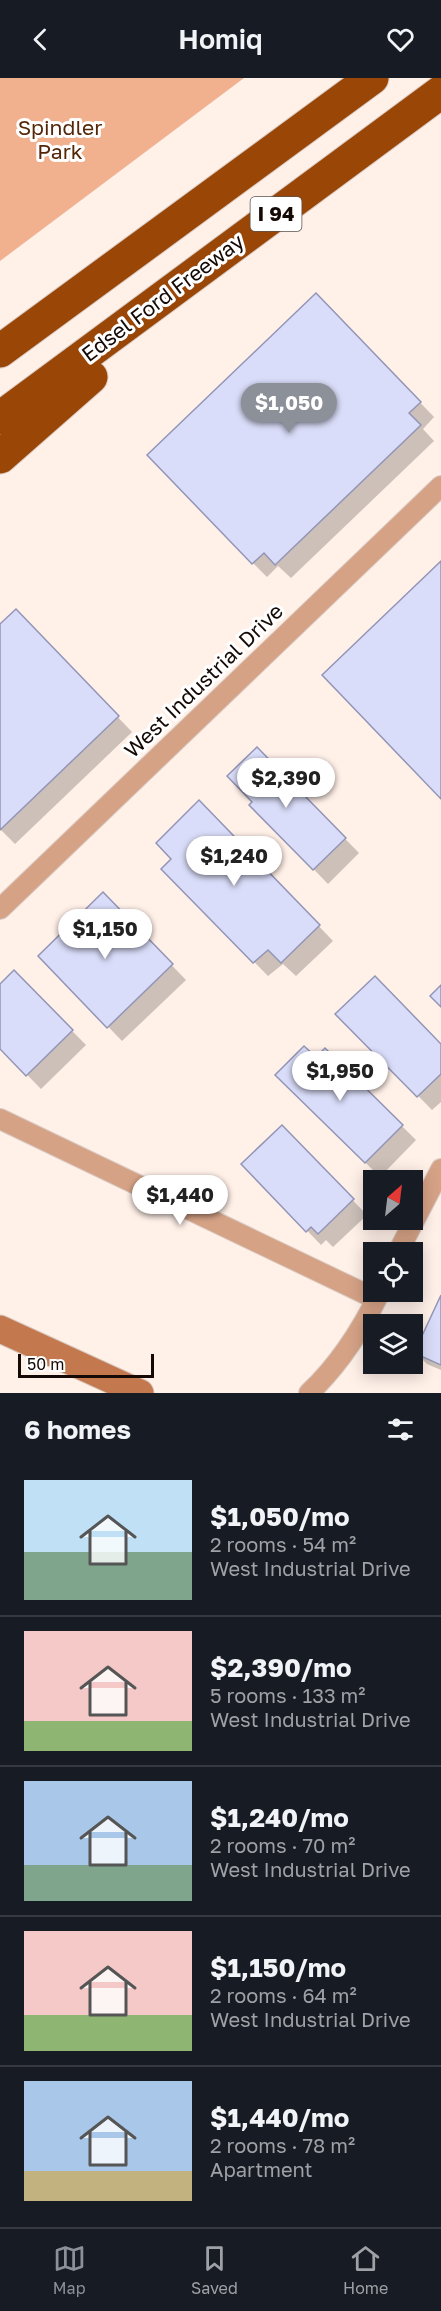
<!DOCTYPE html>
<html lang="en">
<head>
<meta charset="utf-8">
<style>
	:root { --surface:#171b24; --page:#20242c; --text:#f1f3f6; --muted:#9ea1a6; --line:#363941; --accent:#8c9099 }
	body { margin:0; font-family:"Golos Text",sans-serif; background:var(--page); color:var(--text); height:100vh; display:flex; flex-direction:column; font-size:22px; white-space:nowrap }
	* { box-sizing:border-box; margin:0 }
	p { font-size:20px; color:var(--muted) }
	.icon { flex:none; width:33px; height:33px; fill:none; stroke:currentColor; stroke-width:2; stroke-linecap:round; stroke-linejoin:round }
	.map { position:relative; height:1315px; overflow:hidden }
	.details { display:flex; flex-direction:column; background:var(--surface); flex:1 }
	.details>* { flex:none }
	.needle { width:39px; rotate:28deg }
	.tools { position:absolute; left:363px; top:1092px; display:grid; gap:12px }
	.tools a { display:grid; place-items:center; width:60px; height:60px; border-radius:0px; background:var(--surface); box-shadow:0 3px 15px #0003; font-size:30px }
	.scale { position:absolute; left:18px; bottom:15px; width:136px; box-sizing:border-box; padding-left:6px; border:3px solid #140904; border-top:0; font-size:16px; line-height:21px; white-space:nowrap; color:#140904; -webkit-text-stroke:4px #fff; paint-order:stroke }
	.price { position:absolute; translate:-50% -51px; padding:0 14px; border-radius:21px; background:#fff; color:#222; font-size:20px; line-height:39px; filter:drop-shadow(0 2px 3px #0008) }
	.price::after { content:''; position:absolute; left:50%; top:36px; width:18px; height:14px; margin-left:-9px; background:inherit; clip-path:polygon(0 0,100% 0,50% 100%) }
	.price.active { background:var(--accent); color:#fff }
	ul { padding:0; list-style:none }
	li { display:flex; align-items:center; gap:18px; height:150px; padding:0 24px }
	li+li { border-top:2px solid var(--line) }
	li span { display:grid; place-items:center; flex:none; width:168px; height:120px; border-radius:0px; color:#555 }
	li>.icon { margin-inline-start:auto }
	span .icon { width:72px; height:72px; fill:#fffc; stroke-width:1 }
	li b { font-size:26px }
	h2 { display:flex; justify-content:space-between; align-items:center; height:72px; padding:0 24px; font-size:26px }
	header { display:flex; justify-content:space-between; align-items:center; height:78px; padding:0 24px; background:var(--surface); font-size:27px; font-weight:600 }
	.menu { display:flex; justify-content:space-around; align-items:center; height:84px; border-top:2px solid var(--line); background:var(--surface); font-size:16px; color:var(--muted) }
	.menu a { display:grid; justify-items:center; gap:3px }
	.menu .active { color:var(--accent) }
	.map>svg:first-child { display:block }
</style>
</head>
<body>
<header><svg class="icon" aria-label="back" viewBox="0 0 24 24"><path d="M15 5l-7 7 7 7"/></svg>Homiq<svg class="icon" aria-label="heart" viewBox="0 0 24 24"><path d="M12 20l-8-8c-3-5 5-10 8-4 3-6 11-1 8 4z"/></svg></header>
<div class="map">
<svg width="441" height="1315" viewBox="0 0 441 1315">
	<rect width="100%" height="100%" fill="#fff0e8"/>
	<path fill="#f1b18f" d="M0,0H244L0,183Z"/>
	<g fill="#0003">
		<path d="M330,231L434,339L423,351L434,363L291,500L278,488L267,499L253,485Z"/>
		<path d="M30,547L132,654L15,766L0,751V548Z"/>
		<path d="M257,671L359,775L328,806L251,727L254,724Z"/>
		<path d="M214,738L333,863L296,898L283,886L268,898L163,791Z"/>
		<path d="M103,816L186,902L122,963L40,878Z"/>
		<path d="M14,894L86,967L41,1011L0,969V908Z"/>
		<path d="M338,936L441,968V1024L432,1032Z"/>
		<path d="M325,972L416,1062L380,1099L277,997L316,981Z"/>
		<path d="M282,1049L367,1137L333,1169L326,1162L321,1167L243,1086Z"/>
		<path d="M441,1220V1292L427,1286L416,1275Z"/>
	</g>
	<g fill="#daddf9" stroke="#9395b7" stroke-width="1.5">
		<path d="M316,215L421,324L409,335L421,347L275,487L264,475L252,486L147,377Z"/>
		<path d="M441,483V721L322,597Z"/>
		<path d="M16,531L119,638L0,752V546Z"/>
		<path d="M257,669L346,760L313,792L249,727L252,724L227,698Z"/>
		<path d="M199,722L320,847L281,885L268,872L253,885L161,791L171,781L156,765Z"/>
		<path d="M103,814L173,886L107,950L38,878Z"/>
		<path d="M14,892L73,952L26,998L0,971V906Z"/>
		<path d="M375,898L441,966V996L417,1019L335,936Z"/>
		<path d="M441,907V929L430,918Z"/>
		<path d="M304,968L316,979L325,970L403,1047L365,1085L275,997Z"/>
		<path d="M282,1047L354,1121L318,1156L311,1149L306,1154L241,1086Z"/>
		<path d="M441,1217V1287L414,1275Z"/>
	</g>
	<g fill="none" stroke-linecap="round" stroke-linejoin="round">
		<defs>
			<g id="street">
				<path d="M0,831L441,408"/>
				<path d="M0,1041L376,1221"/>
				<path d="M398,1174L441,1091"/>
				<path d="M309,1315C340,1286 362,1251 380,1214"/>
			</g>
			<path id="secondary" d="M0,1251L140,1315"/>
			<g id="highway">
				<path d="M0,273L372,0"/>
				<path d="M0,340L441,14"/>
				<path d="M0,379L91,299"/>
			</g>
		</defs>
		<use href="#street" stroke="#d9cbc4" stroke-width="22"/>
		<use href="#secondary" stroke="#d9cbc4" stroke-width="29"/>
		<use href="#highway" stroke="#d9cbc4" stroke-width="35"/>
		<use href="#street" stroke="#d5a286" stroke-width="20"/>
		<use href="#secondary" stroke="#c3784e" stroke-width="27"/>
		<use href="#highway" stroke="#994606" stroke-width="33"/>
	</g>
	<g text-anchor="middle" stroke-width="6" stroke-linejoin="round" paint-order="stroke">
		<rect fill="#fff" stroke="#5a534f" stroke-width="1.5" x="250.5" y="119" width="51" height="34" rx="4.5"/>
		<g font-size="20" font-weight="bold" fill="#140904">
			<text x="276" y="143">I 94</text>
		</g>
		<g font-size="21" fill="#542709" stroke="#fff">
			<text x="60" y="57">Spindler<tspan x="60" dy="24">Park</tspan></text>
		</g>
		<g font-size="21" fill="#140904" stroke="#fff">
			<text transform="translate(163 220) rotate(-37)" y="7">Edsel Ford Freeway</text>
			<text transform="translate(204 603) rotate(-44)" y="7">West Industrial Drive</text>
		</g>
	</g>
</svg>
<div class="tools">
<a><svg class="needle" viewBox="-14 -14 28 28"><path d="M0-13l5 13h-10z" fill="#e53935"/><path d="M0 13l5-13h-10z" fill="#9ea1a6"/></svg></a>
<a><svg class="icon" aria-label="locate" viewBox="0 0 24 24"><circle cx="12" cy="12" r="6"/><path d="M12 2v4M12 18v4M2 12h4M18 12h4"/></svg></a>
<a><svg class="icon" aria-label="layers" viewBox="0 0 24 24"><path d="M12 4l9 5-9 5-9-5zM3 14l9 5 9-5"/></svg></a>
</div>
<div class="scale">50 m</div>
<b class="price active" style="left:289px;top:356px">$1,050</b>
<b class="price" style="left:286px;top:731px">$2,390</b>
<b class="price" style="left:234px;top:809px">$1,240</b>
<b class="price" style="left:105px;top:882px">$1,150</b>
<b class="price" style="left:340px;top:1024px">$1,950</b>
<b class="price" style="left:180px;top:1148px">$1,440</b>
</div>
<section class="details">
<h2>6 homes<svg class="icon" aria-label="filters" viewBox="0 0 24 24"><path d="M4 7h16M4 17h16"/><circle cx="9" cy="7" r="2"/><circle cx="15" cy="17" r="2"/></svg></h2>
<ul>
<li><span style="background:linear-gradient(#bfe0f5 60%,#7fa58c 0)"><svg class="icon" aria-label="home" viewBox="0 0 24 24"><path d="M3 11l9-7 9 7M6 9v11h12V9"/></svg></span><div><b>$1,050/mo</b><p>2 rooms · 54 m²</p><p>West Industrial Drive</p></div></li>
<li><span style="background:linear-gradient(#f6c9c9 75%,#8fb573 0)"><svg class="icon" aria-label="home" viewBox="0 0 24 24"><path d="M3 11l9-7 9 7M6 9v11h12V9"/></svg></span><div><b>$2,390/mo</b><p>5 rooms · 133 m²</p><p>West Industrial Drive</p></div></li>
<li><span style="background:linear-gradient(#a9c7e8 70%,#7fa58c 0)"><svg class="icon" aria-label="home" viewBox="0 0 24 24"><path d="M3 11l9-7 9 7M6 9v11h12V9"/></svg></span><div><b>$1,240/mo</b><p>2 rooms · 70 m²</p><p>West Industrial Drive</p></div></li>
<li><span style="background:linear-gradient(#f6c9c9 70%,#8fb573 0)"><svg class="icon" aria-label="home" viewBox="0 0 24 24"><path d="M3 11l9-7 9 7M6 9v11h12V9"/></svg></span><div><b>$1,150/mo</b><p>2 rooms · 64 m²</p><p>West Industrial Drive</p></div></li>
<li><span style="background:linear-gradient(#a9c7e8 75%,#c2b280 0)"><svg class="icon" aria-label="home" viewBox="0 0 24 24"><path d="M3 11l9-7 9 7M6 9v11h12V9"/></svg></span><div><b>$1,440/mo</b><p>2 rooms · 78 m²</p><p>Apartment</p></div></li>
</ul>
</section>
<nav class="menu">
<a class="active"><svg class="icon" aria-label="map" viewBox="0 0 24 24"><path d="M3 6l6-2 6 2 6-2v14l-6 2-6-2-6 2zM9 4v14M15 6v14"/></svg>Map</a>
<a><svg class="icon" aria-label="saved" viewBox="0 0 24 24"><path d="M7 4h10v16l-5-4-5 4z"/></svg>Saved</a>
<a><svg class="icon" aria-label="home" viewBox="0 0 24 24"><path d="M3 11l9-7 9 7M6 9v11h12V9"/></svg>Home</a>
</nav>
</body>
</html>
